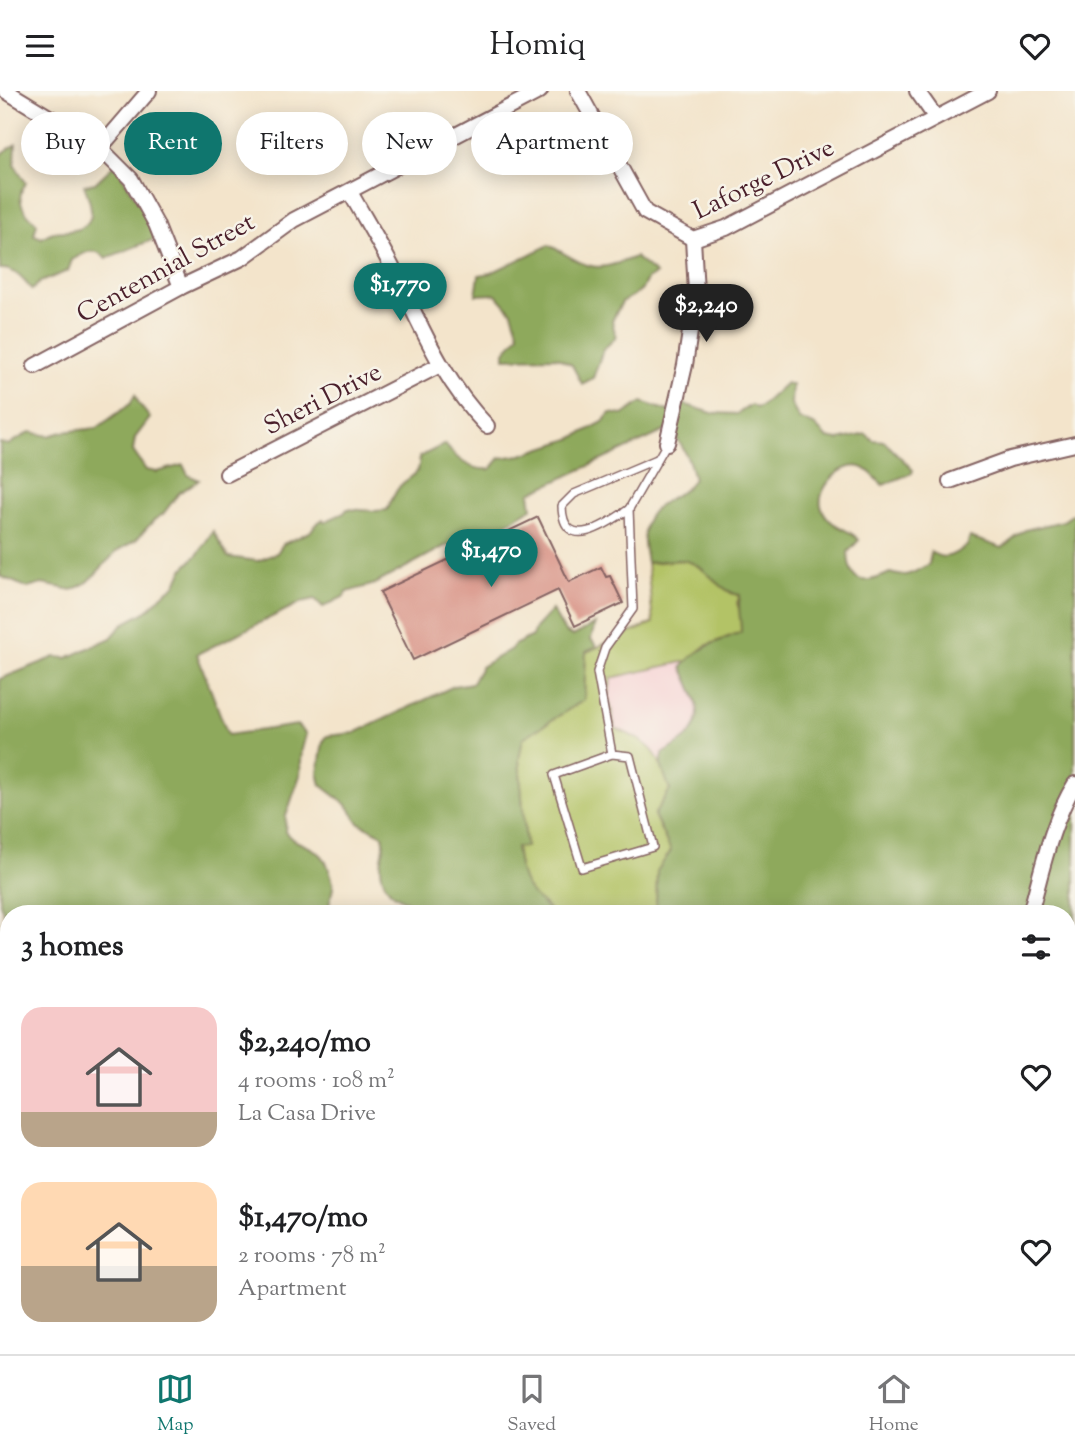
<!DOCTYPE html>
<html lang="en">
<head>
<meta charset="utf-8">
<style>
	:root { --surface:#fff; --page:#f6f6f6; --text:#202124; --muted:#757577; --line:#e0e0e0; --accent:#0f766e }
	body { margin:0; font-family:"Sorts Mill Goudy",serif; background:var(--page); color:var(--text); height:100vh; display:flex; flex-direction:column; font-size:26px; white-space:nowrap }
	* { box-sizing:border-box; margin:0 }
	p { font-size:23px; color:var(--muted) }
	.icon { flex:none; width:38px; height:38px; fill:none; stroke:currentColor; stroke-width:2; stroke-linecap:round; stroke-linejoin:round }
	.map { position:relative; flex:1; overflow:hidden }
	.details { position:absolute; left:0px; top:814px; width:1076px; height:450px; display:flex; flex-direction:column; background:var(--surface); border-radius:28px 28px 0 0; box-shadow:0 4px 18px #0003 }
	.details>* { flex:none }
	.banner { position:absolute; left:21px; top:21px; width:700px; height:63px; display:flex; gap:14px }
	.price { position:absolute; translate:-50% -60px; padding:0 16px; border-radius:24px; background:var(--accent); color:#fff; font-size:23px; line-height:46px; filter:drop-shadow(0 2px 4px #0008) }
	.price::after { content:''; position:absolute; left:50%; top:42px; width:21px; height:16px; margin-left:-10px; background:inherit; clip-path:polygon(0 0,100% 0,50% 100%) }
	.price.on { background:#222; color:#fff }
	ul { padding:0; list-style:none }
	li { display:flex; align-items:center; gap:21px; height:175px; padding:0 21px }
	li span { display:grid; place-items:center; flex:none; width:196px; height:140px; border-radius:21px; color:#555 }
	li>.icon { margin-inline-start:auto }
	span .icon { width:84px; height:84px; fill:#fffc; stroke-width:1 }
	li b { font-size:30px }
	h2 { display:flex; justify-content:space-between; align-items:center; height:84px; padding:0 21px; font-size:30px }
	.chip { padding:0 24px; border-radius:32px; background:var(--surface); box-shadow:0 4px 18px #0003; font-size:24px; line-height:63px }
	.chip.on { background:var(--accent); color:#fff }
	header { display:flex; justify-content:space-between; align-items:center; height:91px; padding:0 21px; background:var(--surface); font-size:32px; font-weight:600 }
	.dock { display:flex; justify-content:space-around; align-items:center; height:98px; border-top:2px solid var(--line); background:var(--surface); font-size:19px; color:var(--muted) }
	.dock a { display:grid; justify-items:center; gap:4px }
	.dock .on { color:var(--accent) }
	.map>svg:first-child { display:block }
</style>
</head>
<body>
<header><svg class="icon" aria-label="menu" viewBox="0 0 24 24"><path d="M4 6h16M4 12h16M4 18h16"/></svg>Homiq<svg class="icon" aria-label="heart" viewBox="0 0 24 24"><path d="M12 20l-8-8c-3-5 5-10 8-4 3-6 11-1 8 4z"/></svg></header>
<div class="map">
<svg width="1075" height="1263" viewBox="0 0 1075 1263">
	<rect width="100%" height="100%" fill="#f7f3e8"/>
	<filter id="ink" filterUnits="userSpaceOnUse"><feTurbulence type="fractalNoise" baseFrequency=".0143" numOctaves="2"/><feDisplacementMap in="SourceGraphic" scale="14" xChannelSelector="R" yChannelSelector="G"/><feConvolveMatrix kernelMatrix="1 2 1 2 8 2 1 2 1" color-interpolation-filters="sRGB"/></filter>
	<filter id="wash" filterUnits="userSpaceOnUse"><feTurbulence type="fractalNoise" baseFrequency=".00686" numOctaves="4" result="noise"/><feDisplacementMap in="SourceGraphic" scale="28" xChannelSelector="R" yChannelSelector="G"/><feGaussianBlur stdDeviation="1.57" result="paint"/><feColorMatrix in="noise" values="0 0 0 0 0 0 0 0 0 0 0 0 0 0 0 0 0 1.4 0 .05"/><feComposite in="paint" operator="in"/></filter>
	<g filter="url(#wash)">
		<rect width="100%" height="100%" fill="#f3e4cb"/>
		<path fill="#f7cfd3" d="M687,570L682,576L696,607L698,625L691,643L663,663L662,672L656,662L644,650L615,637L609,607L611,587Z"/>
		<path fill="#b3c366" stroke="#7e7148" stroke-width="2" d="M684,469L701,475L731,502L740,504L737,512L741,524V541L705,555L687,570L611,587L609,607L615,637C655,655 656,658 670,699L654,724L671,760L657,781L656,822H553C525,800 520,792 516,756L526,755L519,668L523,647L584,609L586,561L653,532L647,472Z"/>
		<g fill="#8ea95b" stroke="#6c6443" stroke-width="2">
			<path d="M16,53L15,74L26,92C14,107 23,121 37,132L34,144L42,147C53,139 56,141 68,140C100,137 92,114 84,94L95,92L115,73L160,146L106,167C94,155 85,161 72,169L68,180L40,191L32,199C23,188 15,177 0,178V64Z"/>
			<path d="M549,154C589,176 591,184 635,166L656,183L647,188L641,200L622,211L612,230L616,246L603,259L593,287L582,293L572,274L557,266L505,267V261L519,243L512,221L496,203L476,204L479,184L491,182Z"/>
			<path d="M786,292L792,294L791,313L799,328L814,334L827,347L838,349L866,343L873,349L884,350L913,379L912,382L883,394C877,389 869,378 861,376C841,370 814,400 822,418C831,438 846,435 859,449L848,461C849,494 865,494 890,482C906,488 915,481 929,473L931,461C945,471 954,463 967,455L970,446L1002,457L1025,439L1063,430L1075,422V966L1068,975V822H656L657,780L671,760L654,724L670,699L661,674L663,663C671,657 684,651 690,643C708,623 691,596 682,576C697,556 719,550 741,541C741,527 737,516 740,504C719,501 708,476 687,470C676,467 659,471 647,472C642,444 639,426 667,409C678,403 687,398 694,388C689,368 684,352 667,339L530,402L532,417L499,437L445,455L375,493L347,501L343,506L323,516L315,508L302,511L197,563L228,644L297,634L306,643L302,658L300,684L286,725L285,741C295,754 311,753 322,765C327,771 333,787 333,796C332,805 327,813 330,822H9V836L0,812V588L55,566L67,567L111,547L123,533L147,520L162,504L175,494L184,477L198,463L213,440L228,466L258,470L277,462L283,453L310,441L316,433L323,428L324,431L344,422L347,418L375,420L387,419C391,411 395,399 402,393C413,383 421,384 419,366L445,353C457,369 471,380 491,378L500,367L521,364L573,347L603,331L610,322L623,324L642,311L671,321L677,311L712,322L737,323L751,314L756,317L761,315Z"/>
			<path d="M135,304L139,313L150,327L135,347L133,360L146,379L157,381L183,374L188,384L199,389L179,402L163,423L154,429L136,449L116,461L88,491L72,499L42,493L28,497L0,485V352L8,354L30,341L49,345L62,341L97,337L130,313Z"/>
			<path d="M552,519L565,541L573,545L595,533L591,548L597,556L586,561L584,609L523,647L519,668L526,756H516C520,792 526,800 553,822H423C409,806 384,809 381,778C380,766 387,757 383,744L359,732L347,714L321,694L318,682L323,651L327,645L355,642L454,595L472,592L481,576L511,558L514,554L532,545L535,537Z"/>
			<path d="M9,1182V1255H238L241,1263H0V1186Z"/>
			<path d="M405,1255H824L811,1263H645L636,1261L634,1263H415Z"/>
		</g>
		<g id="blocks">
			<path fill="#d89184" d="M538,426L569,491L601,476L606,486L610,485L623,512L575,535L558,499L413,569L380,501Z"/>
		</g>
	</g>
	<g filter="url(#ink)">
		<use href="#blocks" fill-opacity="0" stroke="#856463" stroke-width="2"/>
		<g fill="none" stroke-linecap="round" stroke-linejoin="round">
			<defs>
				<g id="service">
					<path d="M629,418C609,432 563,464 562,415L574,403L657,368"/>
					<path d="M612,663L554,684L582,777L653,756L630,665L612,663L597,581L605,557L633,518L629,418L667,352"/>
				</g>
				<g id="minor">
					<path d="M6,0L100,57L131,88L156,133L181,196"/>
					<path d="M578,0L645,121L693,148L726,137L988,0"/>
					<path d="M917,0L936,27"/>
					<path d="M100,57L149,0"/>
					<path d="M350,101C365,128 381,154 395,182C422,237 443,290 487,335"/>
					<path d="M35,275L181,196L242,167L294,129L540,0"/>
					<path d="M667,352L685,274L696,201L693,148"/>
					<path d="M227,383L440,274"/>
					<path d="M950,390L1010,368L1075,353"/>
					<path d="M1030,822C1042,780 1051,731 1075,693"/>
					<path d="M0,998L9,1015"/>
					<path d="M1068,1121L1075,1117"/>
					<path d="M337,1255L340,1263"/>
					<path d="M905,1255L908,1263"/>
					<path d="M992,1255L995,1263"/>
				</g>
			</defs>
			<use href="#service" stroke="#856463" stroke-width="10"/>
			<use href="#minor" stroke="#856463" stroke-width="18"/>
			<use href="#service" stroke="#fff" stroke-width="7"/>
			<use href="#minor" stroke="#fff" stroke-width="14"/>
		</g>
	</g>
	<g text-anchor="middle" stroke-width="5" stroke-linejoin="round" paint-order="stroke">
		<g font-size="26" fill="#4a1f2b" stroke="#f7f3e8">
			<text transform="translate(763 87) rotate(-26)" y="9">Laforge Drive</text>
			<text transform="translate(165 176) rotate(-29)" y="9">Centennial Street</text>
			<text transform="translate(322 307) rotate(-27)" y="9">Sheri Drive</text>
		</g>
	</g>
</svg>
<b class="price" style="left:400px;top:232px">$1,770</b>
<b class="price on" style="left:706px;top:253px">$2,240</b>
<b class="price" style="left:491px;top:498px">$1,470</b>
<div class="banner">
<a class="chip">Buy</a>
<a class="chip on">Rent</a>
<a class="chip">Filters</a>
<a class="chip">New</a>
<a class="chip">Apartment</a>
</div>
<section class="details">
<h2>3 homes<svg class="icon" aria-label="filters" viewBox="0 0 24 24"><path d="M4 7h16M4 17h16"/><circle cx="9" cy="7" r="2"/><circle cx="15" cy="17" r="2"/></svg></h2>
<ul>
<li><span style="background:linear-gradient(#f6c9c9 75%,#b9a48a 0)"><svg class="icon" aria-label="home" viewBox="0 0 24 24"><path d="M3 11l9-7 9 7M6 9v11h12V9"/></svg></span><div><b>$2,240/mo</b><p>4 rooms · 108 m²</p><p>La Casa Drive</p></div><svg class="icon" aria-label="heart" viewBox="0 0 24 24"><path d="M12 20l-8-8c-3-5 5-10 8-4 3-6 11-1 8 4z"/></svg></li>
<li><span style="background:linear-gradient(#ffd9b3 60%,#b9a48a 0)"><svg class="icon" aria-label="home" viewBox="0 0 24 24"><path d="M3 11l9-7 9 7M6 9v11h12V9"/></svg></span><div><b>$1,470/mo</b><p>2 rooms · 78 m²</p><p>Apartment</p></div><svg class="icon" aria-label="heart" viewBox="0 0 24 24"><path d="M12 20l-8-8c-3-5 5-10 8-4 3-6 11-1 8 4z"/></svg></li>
</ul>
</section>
</div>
<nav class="dock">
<a class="on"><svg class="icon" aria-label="map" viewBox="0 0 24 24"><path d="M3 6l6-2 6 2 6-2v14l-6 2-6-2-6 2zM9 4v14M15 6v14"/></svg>Map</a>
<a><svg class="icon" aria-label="saved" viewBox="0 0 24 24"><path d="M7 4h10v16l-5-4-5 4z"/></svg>Saved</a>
<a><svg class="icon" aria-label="home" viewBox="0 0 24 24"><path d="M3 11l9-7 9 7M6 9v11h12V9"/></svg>Home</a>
</nav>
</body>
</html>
